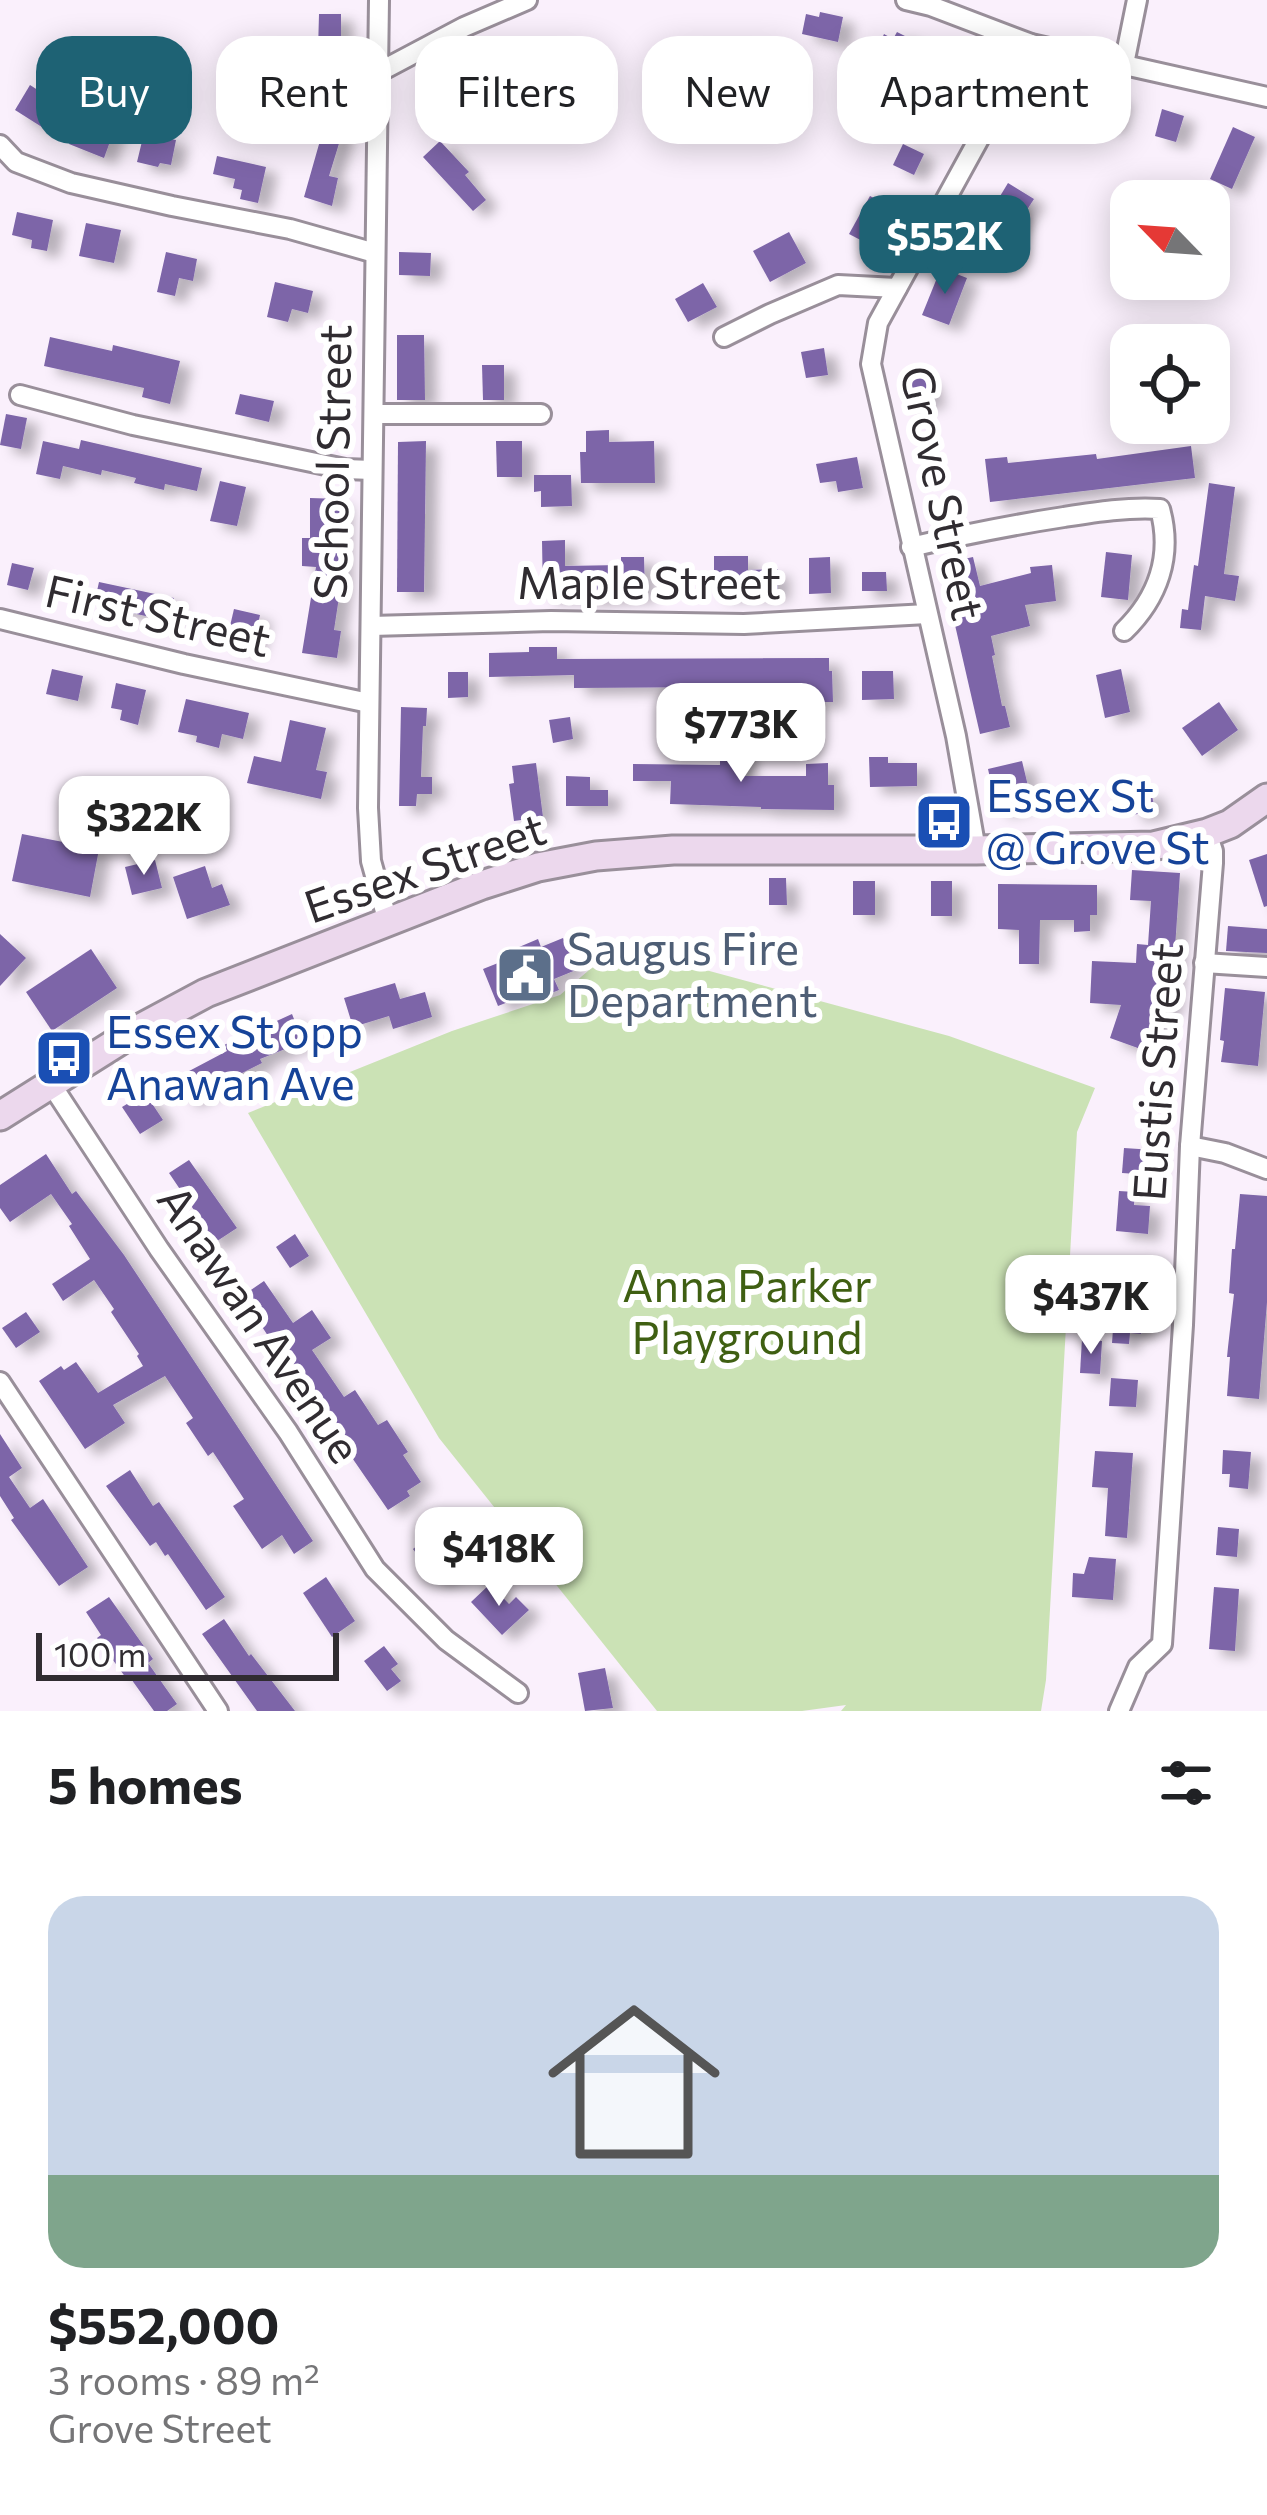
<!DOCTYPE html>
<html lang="en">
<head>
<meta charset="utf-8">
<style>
	:root { --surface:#fff; --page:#f6f6f6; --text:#202124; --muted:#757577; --line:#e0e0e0; --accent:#1e6274 }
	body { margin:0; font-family:Commissioner,sans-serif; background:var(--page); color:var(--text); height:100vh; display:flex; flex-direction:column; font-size:45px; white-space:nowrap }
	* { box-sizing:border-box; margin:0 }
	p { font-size:39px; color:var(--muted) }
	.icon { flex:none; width:66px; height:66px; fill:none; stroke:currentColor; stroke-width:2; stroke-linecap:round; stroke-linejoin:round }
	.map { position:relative; height:1711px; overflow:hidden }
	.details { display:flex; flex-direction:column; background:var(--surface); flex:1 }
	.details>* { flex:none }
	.guide { position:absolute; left:36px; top:36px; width:1197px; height:108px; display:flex; gap:24px }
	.needle { width:78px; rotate:295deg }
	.tools { position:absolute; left:1110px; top:180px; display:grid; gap:24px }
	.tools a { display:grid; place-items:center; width:120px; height:120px; border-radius:24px; background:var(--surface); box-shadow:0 6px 30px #0003; font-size:60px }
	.scale { position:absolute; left:36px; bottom:30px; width:303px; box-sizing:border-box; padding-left:12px; border:6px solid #302c31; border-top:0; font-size:33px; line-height:42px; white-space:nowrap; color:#302c31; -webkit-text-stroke:9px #fff; paint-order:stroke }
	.price { position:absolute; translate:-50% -102px; padding:0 27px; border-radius:24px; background:#fff; color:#222; font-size:39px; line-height:78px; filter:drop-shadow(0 3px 6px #0008) }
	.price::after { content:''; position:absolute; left:50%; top:72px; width:36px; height:27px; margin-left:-18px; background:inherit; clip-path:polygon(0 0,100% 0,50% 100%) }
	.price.active { background:var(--accent); color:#fff }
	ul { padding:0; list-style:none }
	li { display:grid; align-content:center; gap:24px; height:636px; padding:0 48px }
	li+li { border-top:3px solid var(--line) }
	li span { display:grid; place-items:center; height:372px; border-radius:36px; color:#555 }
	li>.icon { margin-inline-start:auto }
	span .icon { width:216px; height:216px; fill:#fffc; stroke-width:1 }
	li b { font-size:51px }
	h2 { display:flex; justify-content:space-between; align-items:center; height:144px; padding:0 48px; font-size:51px }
	.chip { padding:0 42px; border-radius:36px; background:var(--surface); box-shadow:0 6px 30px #0003; font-size:42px; line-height:108px }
	.chip.active { background:var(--accent); color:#fff }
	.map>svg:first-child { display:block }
</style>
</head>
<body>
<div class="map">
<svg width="1267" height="1711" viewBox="0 0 1267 1711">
	<defs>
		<filter id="shadow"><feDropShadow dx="12" dy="7" stdDeviation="6" flood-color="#0004"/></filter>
	</defs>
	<rect width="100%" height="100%" fill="#faf0fc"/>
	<path fill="#cbe2b5" d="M617,946L949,1036L1095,1088L1077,1132L1046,1680L1041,1711H841L846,1705L802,1711H657L439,1438L248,1113L452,1031L560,995Z"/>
	<g fill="#7d65a8" filter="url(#shadow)">
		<path d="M820,12L843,17L838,42L802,34L806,14L819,17Z"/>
		<path d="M319,14H341V137L329,176L338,178L332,206L304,197L327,116L280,111L282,88L291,89L295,49L318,51Z"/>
		<path d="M897,32L919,43L908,65L877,50L884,34L893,39Z"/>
		<path d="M956,49L980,61L966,90L942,79Z"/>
		<path d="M1048,79L1121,98L1113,127L1052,109L1053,106L1041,103Z"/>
		<path d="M30,85L61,105L45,129L15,110Z"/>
		<path d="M440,89L441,119L417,120L416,90Z"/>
		<path d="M1162,109L1184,116L1176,142L1155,136Z"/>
		<path d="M80,114L115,128L104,158L69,144Z"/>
		<path d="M1233,127L1255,137L1232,189L1210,179Z"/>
		<path d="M144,133L176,140L171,165L160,163L158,167L137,162Z"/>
		<path d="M440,141L469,172L465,175L486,200L473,211L423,157Z"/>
		<path d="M903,144L924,154L914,175L893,165Z"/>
		<path d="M217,156L266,167L258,203L240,199L242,190L233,188L235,179L213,174Z"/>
		<path d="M1008,183L1034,199L1010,236L985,221Z"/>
		<path d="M870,196L891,207L870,245L849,234Z"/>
		<path d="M17,212L53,220L47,251L31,248L32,240L12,235Z"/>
		<path d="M86,223L121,230L114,263L79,256Z"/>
		<path d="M789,232L806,263L770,282L753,251Z"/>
		<path d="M166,252L197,259L193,281L179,278L175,296L157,292Z"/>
		<path d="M399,252L431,253L430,276L399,275Z"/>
		<path d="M941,268L967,278L949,325L922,315Z"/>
		<path d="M275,282L313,291L308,313L292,309L288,322L267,317Z"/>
		<path d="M703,283L717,307L688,322L675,299Z"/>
		<path d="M397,335H424L425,400H397Z"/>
		<path d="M50,337L112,351L113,345L180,361L170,404L142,397L144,388L44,366Z"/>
		<path d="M824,348L828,375L806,378L801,352Z"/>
		<path d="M482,365H504V400H483Z"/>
		<path d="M928,376L934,400L908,406L902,382Z"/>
		<path d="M240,394L274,401L269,422L235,414Z"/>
		<path d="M6,414L27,418L21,449L0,445Z"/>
		<path d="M609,430V442L654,441L655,483H581L580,452H586V431Z"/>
		<path d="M81,440L202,468L197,491L165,484L164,490L134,483L136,478L102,470L101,475L63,466L60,479L36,474L43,441L79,449Z"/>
		<path d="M426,441L424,592H397L398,442Z"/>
		<path d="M496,441H522V477H497Z"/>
		<path d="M1191,446L1195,478L990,502L985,459L1007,457L1008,463L1096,454L1097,459Z"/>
		<path d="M857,457L863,488L838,492L836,481L820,483L816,464Z"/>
		<path d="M534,475H571L572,506L541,507V491L534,492Z"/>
		<path d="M220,481L246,487L237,526L210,521Z"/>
		<path d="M1209,483L1235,487L1224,574L1239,576L1235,601L1205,596L1201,630L1180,628L1182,609L1188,610L1194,565L1198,566Z"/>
		<path d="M310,498L341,499V584L334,630L341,631L337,658L302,653L316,567L302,566V538H310Z"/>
		<path d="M565,540V566L621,565V557H644L645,595L584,599V596H543L542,541Z"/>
		<path d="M1106,552L1132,555L1128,600L1101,597Z"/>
		<path d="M714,556H748V570L778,569V594H714Z"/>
		<path d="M830,557L831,593L809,594V558Z"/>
		<path d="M973,557L980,586L1031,573L1030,567L1052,565L1056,601L1025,605L1030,626L991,636L995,655L992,656L1002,706H1005L1010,727L980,734L941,564Z"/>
		<path d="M12,563L34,568L28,590L7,585Z"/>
		<path d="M862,572H886L887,591H862Z"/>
		<path d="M99,582L174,598L169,621L99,606L100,601L95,600Z"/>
		<path d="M234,609L260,615L253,648L226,643Z"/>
		<path d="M529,647H557V659L829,658V671H832L833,702H810V688H777V703L716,704V687L574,688V675L489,677V653L529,652Z"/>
		<path d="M52,669L83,676L78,701L46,694Z"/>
		<path d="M1121,669L1130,712L1105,718L1096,675Z"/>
		<path d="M862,671H893L894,699L862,700Z"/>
		<path d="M448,672H468V697L448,698Z"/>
		<path d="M116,683L146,690L138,725L120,720L122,710L111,708Z"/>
		<path d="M186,699L249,713L243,739L222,734L219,748L196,742L197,736L178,732Z"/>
		<path d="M1219,702L1238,730L1202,756L1182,728Z"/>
		<path d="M401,707L427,708L426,726H423L421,777H432V794H417L416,806H399Z"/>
		<path d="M570,717L573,739L553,743L549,720Z"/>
		<path d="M290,720L326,728L316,770L327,772L321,799L247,783L254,756L281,762Z"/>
		<path d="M720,748H745V776H806V764L828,763V785H834V810L761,809V807L670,804L671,781H633V764L720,765Z"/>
		<path d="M869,757H888V763H917V786L870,787Z"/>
		<path d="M1022,761L1028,786L1017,788L1021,805L997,810L988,769Z"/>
		<path d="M536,763L543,817L514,821L509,784L514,783L512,766Z"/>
		<path d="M566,776L590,777V790H608V806H566Z"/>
		<path d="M1151,790L1155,811L1132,815L1128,794Z"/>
		<path d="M22,834L99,849L90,897L12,881Z"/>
		<path d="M1267,854V906L1264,907L1249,860Z"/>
		<path d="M155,860L162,888L132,895L125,867Z"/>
		<path d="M205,866L212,888L222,884L230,905L187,919L173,877Z"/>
		<path d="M1132,870L1180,873L1171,1008L1166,1007L1149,1052L1110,1038L1121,1005L1090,1003L1092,961L1136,963L1137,944L1148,945L1151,901L1130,900Z"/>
		<path d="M769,878H786L787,905H769Z"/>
		<rect x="853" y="881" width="22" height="34"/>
		<rect x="931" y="881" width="21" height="35"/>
		<path d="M998,884L1097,885V915H1090V931L1074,932V920H1040L1039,964H1019V930L998,929Z"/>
		<path d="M1228,926L1267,929V953L1226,951Z"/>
		<path d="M0,934L26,958L0,986Z"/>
		<path d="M563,938L576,970L554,979L559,990L526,1003L523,996L498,1006L483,969L508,959L505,953L538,939L541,947Z"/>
		<path d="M91,949L117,988L52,1031L26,992Z"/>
		<path d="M395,983L400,999L425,992L432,1017L393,1029L389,1016L353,1027L344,998Z"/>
		<path d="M1225,988L1265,992L1258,1066L1221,1062L1224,1041L1220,1040Z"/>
		<path d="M292,1014L303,1042L260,1059L262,1063L186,1101L174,1079L227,1051L224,1045Z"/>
		<path d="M145,1093L163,1120L140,1134L122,1107Z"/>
		<path d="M1124,1148L1154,1150L1152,1175L1122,1173Z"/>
		<path d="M46,1154L72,1194L76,1191L124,1255L313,1541L294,1554L282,1535L262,1549L233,1506L244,1499L213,1452L208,1456L186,1423L193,1418L165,1376L113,1405L125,1423L85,1449L39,1381L61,1366L64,1370L76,1362L98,1393L143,1366L137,1356L139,1354L111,1312L114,1309L94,1280L63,1301L52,1284L90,1259L69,1226L72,1224L51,1194L10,1222L0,1208V1185Z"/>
		<path d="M189,1160L237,1228L211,1245L194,1219L198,1216L169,1173Z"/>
		<path d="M1119,1191L1135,1192L1134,1205L1150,1206L1148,1234L1116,1231Z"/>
		<path d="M1240,1194L1267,1196V1302L1259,1399L1227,1396L1230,1357H1227L1228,1347L1234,1294L1229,1293L1232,1249H1235Z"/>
		<path d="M295,1234L309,1256L290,1268L276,1247Z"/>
		<path d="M1121,1263L1146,1264L1141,1334L1130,1333L1129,1344L1112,1343L1117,1273H1120Z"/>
		<path d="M264,1281L293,1323L312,1310L331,1338L312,1350L344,1397L355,1390L378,1425L387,1420L408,1452L403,1455L421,1482L407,1491L410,1496L388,1510L315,1404L313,1405L242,1296Z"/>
		<path d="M26,1312L40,1332L16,1348L2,1328Z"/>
		<path d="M1082,1339L1102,1341L1100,1374L1080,1373Z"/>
		<path d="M1111,1378L1138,1380L1136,1407L1109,1406Z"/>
		<path d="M0,1434L22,1468L9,1477L30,1508L43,1499L88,1567L59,1586L11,1520L14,1518L0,1496Z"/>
		<path d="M1223,1450L1251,1452L1248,1489L1229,1487L1230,1474H1222Z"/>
		<path d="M1095,1451L1133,1453L1127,1538L1105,1536L1108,1488L1092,1487Z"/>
		<path d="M130,1470L153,1506L159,1502L225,1597L206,1610L168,1554L165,1556L156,1542L150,1546L106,1486Z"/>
		<path d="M1218,1527L1239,1529L1237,1557L1216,1555Z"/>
		<path d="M434,1533L449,1552L454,1548L464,1561L437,1581L413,1549Z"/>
		<path d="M1089,1557L1116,1559L1113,1600L1072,1597L1073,1573L1084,1574Z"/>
		<path d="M326,1577L355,1621L332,1637L303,1593Z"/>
		<path d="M490,1584L509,1604L516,1597L529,1610L502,1635L471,1602Z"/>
		<path d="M1214,1587L1239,1589L1235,1651L1209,1649Z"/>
		<path d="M109,1597L153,1659L148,1663L177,1704L167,1711H154L129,1676L126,1678L97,1638L101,1635L86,1612Z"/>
		<path d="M224,1619L249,1656L251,1654L295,1711H257L202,1634Z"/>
		<path d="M384,1646L398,1664L391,1669L401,1681L387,1691L364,1661Z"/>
		<path d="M605,1668L613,1708L585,1711L578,1673Z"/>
	</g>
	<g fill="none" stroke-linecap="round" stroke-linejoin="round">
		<defs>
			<g id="street">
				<path d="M379,0L368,808L371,861L388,922"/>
				<path d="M906,0L931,6L1031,44L1267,97"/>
				<path d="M1124,64L1137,0"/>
				<path d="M379,72L464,27L527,0"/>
				<path d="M0,145L16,162L71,183L172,206L290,229L375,253"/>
				<path d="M724,337L770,314L838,285L897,288"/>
				<path d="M20,395L133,425L345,469L372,470"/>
				<path d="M374,414H541"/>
				<path d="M911,547C962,535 1012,525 1064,517C1096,512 1127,507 1160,509C1173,556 1158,598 1124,631"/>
				<path d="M0,619L184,664L369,703"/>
				<path d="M371,626L551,621L744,624L927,614"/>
				<path d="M976,850L956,736L871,364L878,323L1031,44"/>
				<path d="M1204,963L1267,967"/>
				<path d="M51,1084L159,1249L288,1432L375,1569L446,1640L518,1693"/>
				<path d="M1190,1146L1225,1153L1267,1169"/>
				<path d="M0,1382L218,1711"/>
				<path d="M1119,1711L1138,1667L1162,1644L1183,1325L1190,1146L1213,863V851L1207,833"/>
			</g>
			<path id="secondary" d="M0,1116L135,1031L206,993L482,885L538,867L596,856L673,850H976L1153,846L1207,833L1230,824L1267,798"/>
		</defs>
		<use href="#street" stroke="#998f9a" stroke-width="24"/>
		<use href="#secondary" stroke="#998f9a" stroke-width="33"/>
		<use href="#street" stroke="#fff" stroke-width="18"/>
		<use href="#secondary" stroke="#ecd8ed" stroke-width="27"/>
	</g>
	<defs>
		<symbol id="bus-square" viewBox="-11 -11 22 22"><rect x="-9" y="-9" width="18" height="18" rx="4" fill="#1a4fb4" stroke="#fff"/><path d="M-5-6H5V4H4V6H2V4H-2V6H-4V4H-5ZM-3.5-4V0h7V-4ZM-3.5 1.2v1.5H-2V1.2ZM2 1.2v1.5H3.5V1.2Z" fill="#fff"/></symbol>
		<symbol id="civic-square" viewBox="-11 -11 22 22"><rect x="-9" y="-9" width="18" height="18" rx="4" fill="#5c6f8a" stroke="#fff"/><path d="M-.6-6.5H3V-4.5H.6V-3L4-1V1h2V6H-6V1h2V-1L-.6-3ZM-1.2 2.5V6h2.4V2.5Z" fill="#fff"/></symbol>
	</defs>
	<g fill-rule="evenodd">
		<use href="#bus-square" x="911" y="789" width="66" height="66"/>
		<use href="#civic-square" x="492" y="942" width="66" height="66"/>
		<use href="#bus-square" x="31" y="1025" width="66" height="66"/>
	</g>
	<g text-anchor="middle" stroke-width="12" stroke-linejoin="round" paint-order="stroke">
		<g font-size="45" fill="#302c31" stroke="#fff">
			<text transform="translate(333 462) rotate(-89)" y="16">School Street</text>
			<text transform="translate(942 493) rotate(78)" y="16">Grove Street</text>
			<text x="649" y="599">Maple Street</text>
			<text transform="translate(158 616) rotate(13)" y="16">First Street</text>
			<text transform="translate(425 868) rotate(-19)" y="16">Essex Street</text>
			<text transform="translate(1158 1072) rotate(-86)" y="16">Eustis Street</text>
			<text transform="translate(259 1324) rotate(56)" y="16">Anawan Avenue</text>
		</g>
		<g font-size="45" fill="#164399" stroke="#fff" text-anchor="start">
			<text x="986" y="812">Essex St<tspan x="986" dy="52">@ Grove St</tspan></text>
			<text x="106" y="1048">Essex St opp<tspan x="106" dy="52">Anawan Ave</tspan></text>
		</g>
		<g font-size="45" fill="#4e5e75" stroke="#fff" text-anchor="start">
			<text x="567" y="965">Saugus Fire<tspan x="567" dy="52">Department</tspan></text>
		</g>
		<g font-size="45" fill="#3f5f12" stroke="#fff">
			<text x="747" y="1302">Anna Parker<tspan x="747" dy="52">Playground</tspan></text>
		</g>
	</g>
</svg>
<div class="tools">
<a><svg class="needle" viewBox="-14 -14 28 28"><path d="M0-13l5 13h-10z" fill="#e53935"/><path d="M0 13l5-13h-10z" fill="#757577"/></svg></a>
<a><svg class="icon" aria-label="locate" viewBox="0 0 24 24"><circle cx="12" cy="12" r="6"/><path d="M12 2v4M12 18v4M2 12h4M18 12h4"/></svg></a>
</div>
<div class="scale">100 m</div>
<b class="price active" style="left:945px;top:297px">$552K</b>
<b class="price" style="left:741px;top:785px">$773K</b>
<b class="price" style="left:144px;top:878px">$322K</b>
<b class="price" style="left:1091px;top:1357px">$437K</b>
<b class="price" style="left:499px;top:1609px">$418K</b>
<div class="guide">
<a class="chip active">Buy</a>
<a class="chip">Rent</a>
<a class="chip">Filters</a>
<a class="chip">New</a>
<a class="chip">Apartment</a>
</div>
</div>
<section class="details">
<h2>5 homes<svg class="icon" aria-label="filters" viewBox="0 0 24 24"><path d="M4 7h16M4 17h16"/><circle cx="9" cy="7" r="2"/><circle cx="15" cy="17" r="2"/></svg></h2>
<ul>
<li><span style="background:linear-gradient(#c9d6e8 75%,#7fa58c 0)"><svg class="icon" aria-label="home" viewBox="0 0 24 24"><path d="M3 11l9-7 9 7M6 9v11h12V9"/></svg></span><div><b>$552,000</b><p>3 rooms · 89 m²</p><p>Grove Street</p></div></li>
</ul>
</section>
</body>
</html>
